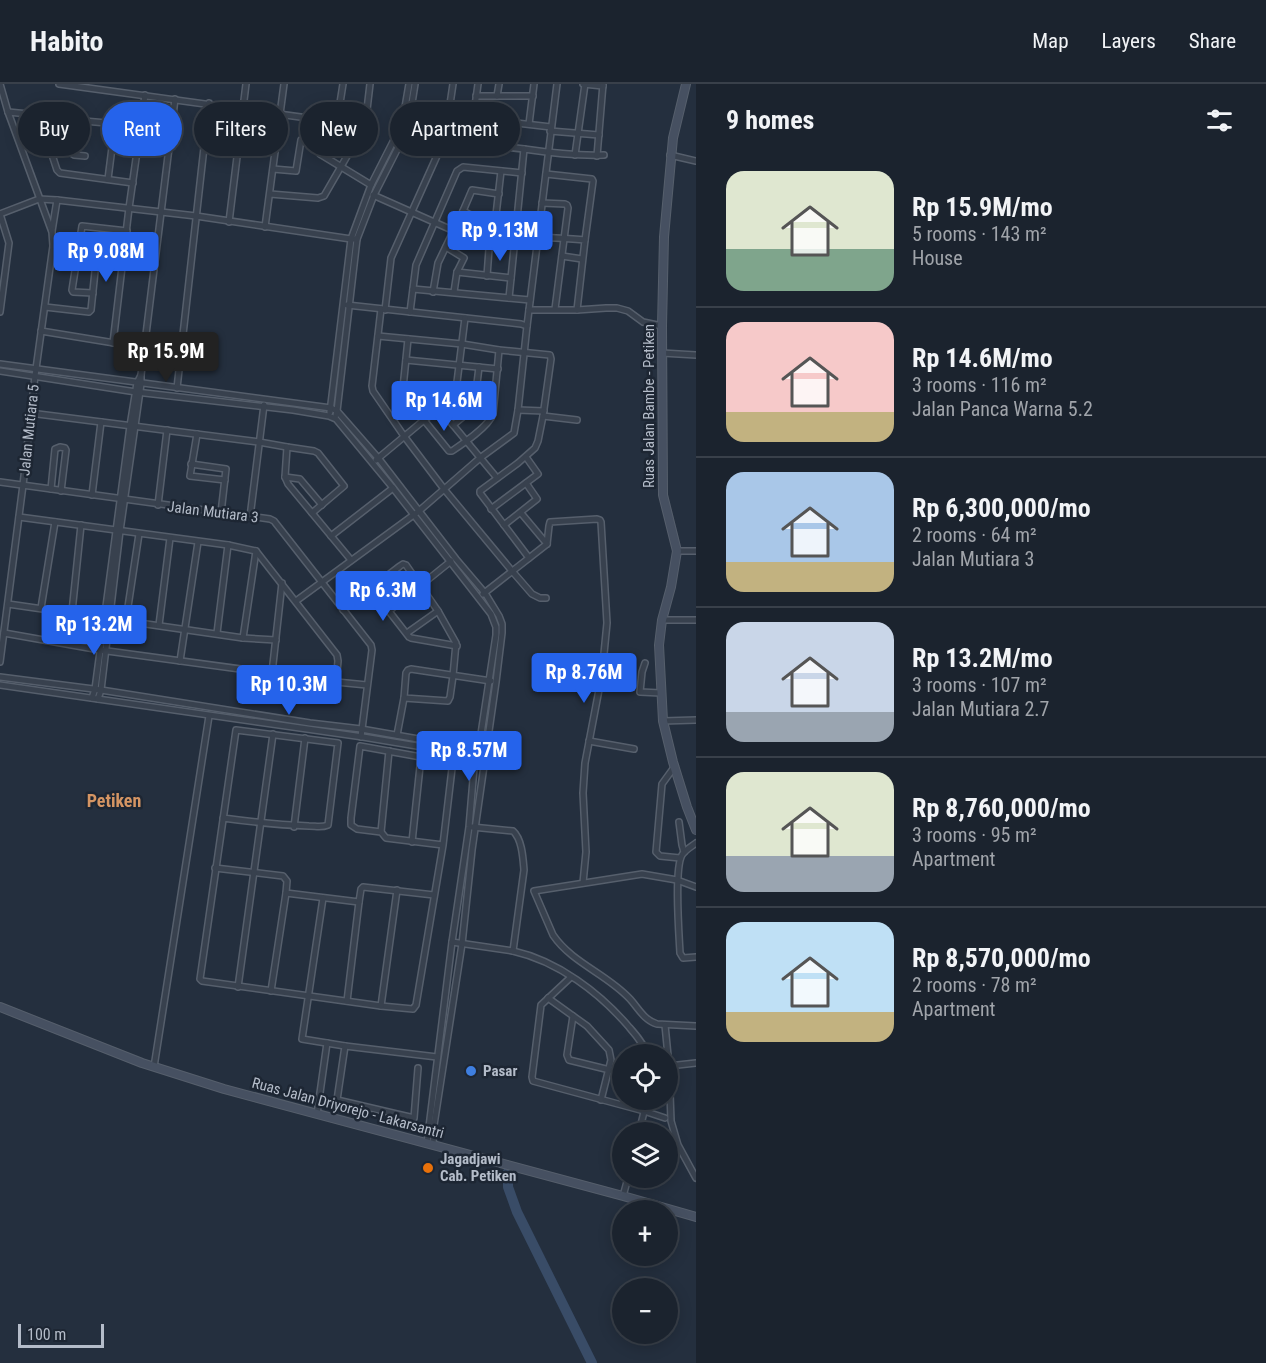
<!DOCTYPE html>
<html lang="en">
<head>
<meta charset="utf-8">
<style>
	:root { --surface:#1b232e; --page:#282f3a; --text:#f1f3f6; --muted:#a0a4aa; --line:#39404a; --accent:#2563eb }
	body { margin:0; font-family:"Roboto Condensed",sans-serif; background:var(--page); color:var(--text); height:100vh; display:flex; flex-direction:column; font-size:22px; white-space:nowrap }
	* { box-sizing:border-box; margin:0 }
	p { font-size:20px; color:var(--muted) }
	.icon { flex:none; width:33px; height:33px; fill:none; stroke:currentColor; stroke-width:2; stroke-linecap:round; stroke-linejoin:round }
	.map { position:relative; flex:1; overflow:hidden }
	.drawer { display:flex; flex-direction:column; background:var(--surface); width:570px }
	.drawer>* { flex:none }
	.top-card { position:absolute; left:18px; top:18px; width:570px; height:54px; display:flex; gap:12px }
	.controls { position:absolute; left:612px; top:960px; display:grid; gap:12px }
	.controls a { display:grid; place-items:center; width:66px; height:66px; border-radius:50%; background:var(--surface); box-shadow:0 3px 15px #0003,0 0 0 2px var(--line); font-size:30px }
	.scale { position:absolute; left:18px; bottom:15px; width:86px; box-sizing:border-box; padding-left:6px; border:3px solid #b4bcc9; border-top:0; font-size:16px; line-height:21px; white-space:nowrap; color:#b4bcc9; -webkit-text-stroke:4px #1d2633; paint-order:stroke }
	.price { position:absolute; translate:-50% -51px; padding:0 14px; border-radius:6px; background:var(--accent); color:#fff; font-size:20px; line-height:39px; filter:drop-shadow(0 2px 3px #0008) }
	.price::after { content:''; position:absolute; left:50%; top:36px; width:18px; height:14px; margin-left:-9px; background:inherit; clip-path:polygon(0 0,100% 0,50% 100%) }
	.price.selected { background:#222; color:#fff }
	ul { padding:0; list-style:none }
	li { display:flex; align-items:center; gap:18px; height:150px; padding:0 30px }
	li+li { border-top:2px solid var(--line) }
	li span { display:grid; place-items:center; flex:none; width:168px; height:120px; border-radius:18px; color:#555 }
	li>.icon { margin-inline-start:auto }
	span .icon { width:72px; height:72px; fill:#fffc; stroke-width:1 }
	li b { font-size:26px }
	h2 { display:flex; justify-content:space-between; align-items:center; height:72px; padding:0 30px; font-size:26px }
	.chip { padding:0 21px; border-radius:27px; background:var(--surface); box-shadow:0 3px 15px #0003,0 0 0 2px var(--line); font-size:21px; line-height:54px }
	.chip.selected { background:var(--accent); color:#fff }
	header { display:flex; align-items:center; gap:36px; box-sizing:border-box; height:84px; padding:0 30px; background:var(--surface); border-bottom:2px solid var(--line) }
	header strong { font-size:28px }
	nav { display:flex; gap:33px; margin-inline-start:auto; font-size:21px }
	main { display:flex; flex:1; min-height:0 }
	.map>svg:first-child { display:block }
</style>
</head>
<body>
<header>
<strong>Habito</strong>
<nav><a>Map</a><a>Layers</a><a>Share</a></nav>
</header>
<main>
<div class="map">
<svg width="696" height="1279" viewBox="0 0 696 1279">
	<rect width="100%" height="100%" fill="#242f3e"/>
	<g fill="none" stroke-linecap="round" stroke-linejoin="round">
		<path stroke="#394c67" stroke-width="10" d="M508,1088V1103L517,1128L592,1279"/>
		<defs>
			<g id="minor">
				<path d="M0,0L8,28L52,148L53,162L35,292L23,401L0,578"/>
				<path d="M59,0L337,38"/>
				<path d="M343,0L337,38L320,70L371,101"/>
				<path d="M415,0L408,44L374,111L357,155L337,327L379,375L456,475L485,509L499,532L502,540V549L496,598L472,766L462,860L434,1041L433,1060"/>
				<path d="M583,0L603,2"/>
				<path d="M476,12H533"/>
				<path d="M497,12L499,0"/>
				<path d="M8,28L39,31L61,35L141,42"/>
				<path d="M39,31L57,86L60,89L133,99"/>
				<path d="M473,34L551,43"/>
				<path d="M61,35L71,69L74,71L85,72"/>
				<path d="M529,40L534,0"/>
				<path d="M550,47L599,51"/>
				<path d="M445,54C472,59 498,62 524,65C551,69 577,72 604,71"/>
				<path d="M470,59L478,0"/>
				<path d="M575,71L585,0"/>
				<path d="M670,71L696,77"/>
				<path d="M597,72L603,0"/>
				<path d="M273,85L296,87L301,56L326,57"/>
				<path d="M546,90L592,95L593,97L585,156"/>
				<path d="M108,95L115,40"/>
				<path d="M270,110L318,114L324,112L361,48L366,34L370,0"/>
				<path d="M373,111L488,162L489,165L487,192"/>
				<path d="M542,119L565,120L567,121L568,124L555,225"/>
				<path d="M463,127L472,106L499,110"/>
				<path d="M496,131L501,87"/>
				<path d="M229,138L246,0"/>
				<path d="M265,143L284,0"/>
				<path d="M52,147L57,116"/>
				<path d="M446,163L464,174L457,188L454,208"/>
				<path d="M562,172L582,175"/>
				<path d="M457,188L511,194"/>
				<path d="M413,205L530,216"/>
				<path d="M433,208L438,179L463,127C480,135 496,145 515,150C538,155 562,153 585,156L577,226"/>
				<path d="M93,209L73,208L72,206L82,142L127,147"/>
				<path d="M509,214L524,65"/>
				<path d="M347,221L521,240L527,242"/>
				<path d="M45,223L89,228L91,226L97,168L95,166L53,162"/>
				<path d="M381,225L372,302L373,307L404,352L444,405L512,487L532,510L540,514H546"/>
				<path d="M385,226L391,174L445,54L453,0"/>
				<path d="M529,226H577L606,224H617L628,227L643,238L662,242"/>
				<path d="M0,228L9,159L0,130L39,115L57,116L196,132L351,155H357"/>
				<path d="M410,228L416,181L457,87L463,83L522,89"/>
				<path d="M41,247L145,264"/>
				<path d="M378,252L462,260L499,266L550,271L551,275L543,332L538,357L535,364L518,379L480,407V409L529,474"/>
				<path d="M408,255L403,304L426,334"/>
				<path d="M113,259L129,124L145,11"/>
				<path d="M662,269L696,271"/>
				<path d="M406,276L498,285"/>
				<path d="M0,280L331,324L337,327L336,331"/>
				<path d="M0,287L136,308L293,326L329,332L336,335L393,404L491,530L496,543V551L479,663L475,672L469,743L452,858L427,1059"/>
				<path d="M141,291L175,15"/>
				<path d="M177,304L209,19"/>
				<path d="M439,324L497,394"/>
				<path d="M518,326L544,327"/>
				<path d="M330,328L351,155L371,101L401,42L403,35L409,0"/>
				<path d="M30,329L259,358L287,363L314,367L318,369L344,402L312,429"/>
				<path d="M543,332L577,336"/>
				<path d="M424,336L449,367H452C464,359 488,343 493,330L499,266"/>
				<path d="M453,341L474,324L479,283"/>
				<path d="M197,350L190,392L225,396"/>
				<path d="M287,363L285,393L288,400L351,476"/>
				<path d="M376,376L424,336L455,314L465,234"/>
				<path d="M191,380L226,385L221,429"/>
				<path d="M285,393L300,395L322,421"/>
				<path d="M0,398L270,435L274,437L371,561L372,566L361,653"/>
				<path d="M51,405L55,365L60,363L65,364L66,366L61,407"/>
				<path d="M92,411L101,338"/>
				<path d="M158,421L167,346"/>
				<path d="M491,425L538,390L526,373"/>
				<path d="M19,433L228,461L256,467L337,571L338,577L336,598"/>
				<path d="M250,433L264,321"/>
				<path d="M504,441L537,415L526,399"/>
				<path d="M331,452L393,404"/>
				<path d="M547,460L549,442L550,438L597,435L600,436L601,438L607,539L602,590L585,679L583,709L586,768L583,799"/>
				<path d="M677,467H696"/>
				<path d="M371,504L409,553L411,554L457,562"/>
				<path d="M483,510L547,460L521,429"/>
				<path d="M296,517L419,427L480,374L514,349L518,326L527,242L557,0"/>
				<path d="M8,520L243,554L276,556"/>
				<path d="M41,524L55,438"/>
				<path d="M343,526L400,482L403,480L406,481L438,527L456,559L453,592L450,613L448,617L404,614L406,589L408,586L411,585L491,597"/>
				<path d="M389,527L451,477"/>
				<path d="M72,528L81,441"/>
				<path d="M126,536L139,450"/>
				<path d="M662,536H696"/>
				<path d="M159,541L170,454"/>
				<path d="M4,549L100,566L336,598L367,601"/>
				<path d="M217,549L228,461"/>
				<path d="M407,549L438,527"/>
				<path d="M243,554L256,467"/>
				<path d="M180,577L198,458"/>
				<path d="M645,579L642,588L640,608L661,609"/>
				<path d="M272,589L282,499"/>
				<path d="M0,593L101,606L310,639L361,645L424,656L482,663"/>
				<path d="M0,601L363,653L477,672"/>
				<path d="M92,614L95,605L130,342L137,299L141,291V300L120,447L101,606L98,615"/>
				<path d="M663,637L696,636"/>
				<path d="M397,651L404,614"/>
				<path d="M589,657L634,665"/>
				<path d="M675,682L662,700L656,768L660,772L680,774"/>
				<path d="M223,734C252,738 280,741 309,742C316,742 321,744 328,741L338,659L236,646L200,895L202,897L381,922L413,925L416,921L443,761L453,676L421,673L360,662L351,734V741L357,745L381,748L386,754L443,761"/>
				<path d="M679,738L682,761L684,768"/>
				<path d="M294,743L305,654"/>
				<path d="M381,748L389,667"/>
				<path d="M412,758L421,673"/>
				<path d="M696,759C691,763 685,766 682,771C674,785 679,850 680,869L683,874L696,873"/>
				<path d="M215,784L283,792L287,797L286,809L359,818L361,805L363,803L434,811"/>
				<path d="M696,803L677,796L642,790L534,807L553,851C572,879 607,890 630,915C639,925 644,936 657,940L696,942"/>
				<path d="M323,814L302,955L345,962L337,1016L414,1034L418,984"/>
				<path d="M452,858L513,867L524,786C523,774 522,755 513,747L472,743"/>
				<path d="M513,867C558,877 600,909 629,943C636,951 644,960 647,970"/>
				<path d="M571,893L541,921L532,993L533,997L644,1027L665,1034"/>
				<path d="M238,903L273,650"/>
				<path d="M271,907L286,809"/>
				<path d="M548,914L573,932L567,971L569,976L622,989"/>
				<path d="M347,917L359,818"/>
				<path d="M381,922L397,806"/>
				<path d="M573,932L587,942L609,966L611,976L601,1016"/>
				<path d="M665,941L669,982L671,1037L678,1061L696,1094"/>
				<path d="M345,962L437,973"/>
				<path d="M669,982L696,979"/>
				<path d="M154,983L209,632"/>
				<path d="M317,1030L327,959"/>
				<path d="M639,1048L647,1016"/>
				<path d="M623,1112L628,1094"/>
			</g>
			<g id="secondary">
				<path d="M686,0L673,54L664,153L662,242L663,411L677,467L671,503L662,536L659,561L663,637L673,678L687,723L696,746"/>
				<path d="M0,923L142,979L224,1005L623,1112L696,1133"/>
			</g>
		</defs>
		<use href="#minor" stroke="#565f6c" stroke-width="8"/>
		<use href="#secondary" stroke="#565f6c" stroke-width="10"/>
		<use href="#minor" stroke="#38414e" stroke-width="5"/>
		<use href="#secondary" stroke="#465061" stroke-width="8"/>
	</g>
	<circle fill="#3f7fe0" stroke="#1d2633" stroke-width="2" cx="471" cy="987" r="6"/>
	<circle fill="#e8710a" stroke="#1d2633" stroke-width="2" cx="428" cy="1084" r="6"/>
	<g text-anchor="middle" stroke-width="5" stroke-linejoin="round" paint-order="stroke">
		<g font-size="15" fill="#b4bcc9" stroke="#1d2633">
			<text transform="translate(649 322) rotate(-90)" y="5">Ruas Jalan Bambe - Petiken</text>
			<text transform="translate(29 346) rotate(-84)" y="5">Jalan Mutiara 5</text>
			<text transform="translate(213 428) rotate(7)" y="5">Jalan Mutiara 3</text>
			<text transform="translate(348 1024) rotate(15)" y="5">Ruas Jalan Driyorejo - Lakarsantri</text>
		</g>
		<g font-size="15" font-weight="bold" fill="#b4bcc9" stroke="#1d2633" text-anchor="start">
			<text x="483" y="992">Pasar</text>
			<text x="440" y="1080">Jagadjawi<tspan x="440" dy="17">Cab. Petiken</tspan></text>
		</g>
		<g font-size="18" font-weight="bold" fill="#d59563" stroke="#1d2633">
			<text x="114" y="723">Petiken</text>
		</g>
	</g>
</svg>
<div class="controls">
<a><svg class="icon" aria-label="locate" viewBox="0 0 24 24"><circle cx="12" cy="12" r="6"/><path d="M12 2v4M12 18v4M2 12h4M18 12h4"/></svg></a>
<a><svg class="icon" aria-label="layers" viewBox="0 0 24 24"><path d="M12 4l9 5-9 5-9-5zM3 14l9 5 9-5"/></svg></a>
<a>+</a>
<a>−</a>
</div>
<div class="scale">100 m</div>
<b class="price" style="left:500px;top:178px">Rp 9.13M</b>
<b class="price" style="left:106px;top:199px">Rp 9.08M</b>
<b class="price selected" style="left:166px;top:299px">Rp 15.9M</b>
<b class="price" style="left:444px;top:348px">Rp 14.6M</b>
<b class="price" style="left:383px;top:538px">Rp 6.3M</b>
<b class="price" style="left:94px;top:572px">Rp 13.2M</b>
<b class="price" style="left:584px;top:620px">Rp 8.76M</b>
<b class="price" style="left:289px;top:632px">Rp 10.3M</b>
<b class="price" style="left:469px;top:698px">Rp 8.57M</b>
<div class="top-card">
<a class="chip">Buy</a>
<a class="chip selected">Rent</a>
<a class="chip">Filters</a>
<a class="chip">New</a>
<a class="chip">Apartment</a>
</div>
</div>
<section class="drawer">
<h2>9 homes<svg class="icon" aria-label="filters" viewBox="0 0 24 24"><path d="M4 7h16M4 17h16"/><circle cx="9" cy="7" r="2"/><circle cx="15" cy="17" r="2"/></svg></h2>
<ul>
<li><span style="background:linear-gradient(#dfe7d0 65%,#7fa58c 0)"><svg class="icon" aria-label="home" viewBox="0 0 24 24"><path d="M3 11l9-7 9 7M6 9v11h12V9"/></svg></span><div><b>Rp 15.9M/mo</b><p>5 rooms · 143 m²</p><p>House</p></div></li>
<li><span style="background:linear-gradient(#f6c9c9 75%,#c2b280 0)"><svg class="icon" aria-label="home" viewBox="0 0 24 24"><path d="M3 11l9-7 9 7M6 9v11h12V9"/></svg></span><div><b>Rp 14.6M/mo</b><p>3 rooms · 116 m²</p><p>Jalan Panca Warna 5.2</p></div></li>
<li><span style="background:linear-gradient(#a9c7e8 75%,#c2b280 0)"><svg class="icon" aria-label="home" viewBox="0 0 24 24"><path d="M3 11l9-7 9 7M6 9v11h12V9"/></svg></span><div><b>Rp 6,300,000/mo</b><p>2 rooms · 64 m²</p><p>Jalan Mutiara 3</p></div></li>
<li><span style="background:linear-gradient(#c9d6e8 75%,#9aa5b1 0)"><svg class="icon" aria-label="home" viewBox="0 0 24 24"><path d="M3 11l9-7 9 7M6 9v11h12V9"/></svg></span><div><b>Rp 13.2M/mo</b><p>3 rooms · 107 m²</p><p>Jalan Mutiara 2.7</p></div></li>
<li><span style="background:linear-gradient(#dfe7d0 70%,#9aa5b1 0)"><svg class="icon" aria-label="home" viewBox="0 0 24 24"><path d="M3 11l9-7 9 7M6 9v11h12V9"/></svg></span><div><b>Rp 8,760,000/mo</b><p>3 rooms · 95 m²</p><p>Apartment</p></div></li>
<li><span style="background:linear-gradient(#bfe0f5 75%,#c2b280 0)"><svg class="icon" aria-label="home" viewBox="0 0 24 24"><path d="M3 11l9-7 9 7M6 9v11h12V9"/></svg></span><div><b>Rp 8,570,000/mo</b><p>2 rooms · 78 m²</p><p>Apartment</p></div></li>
</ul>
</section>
</main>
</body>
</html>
